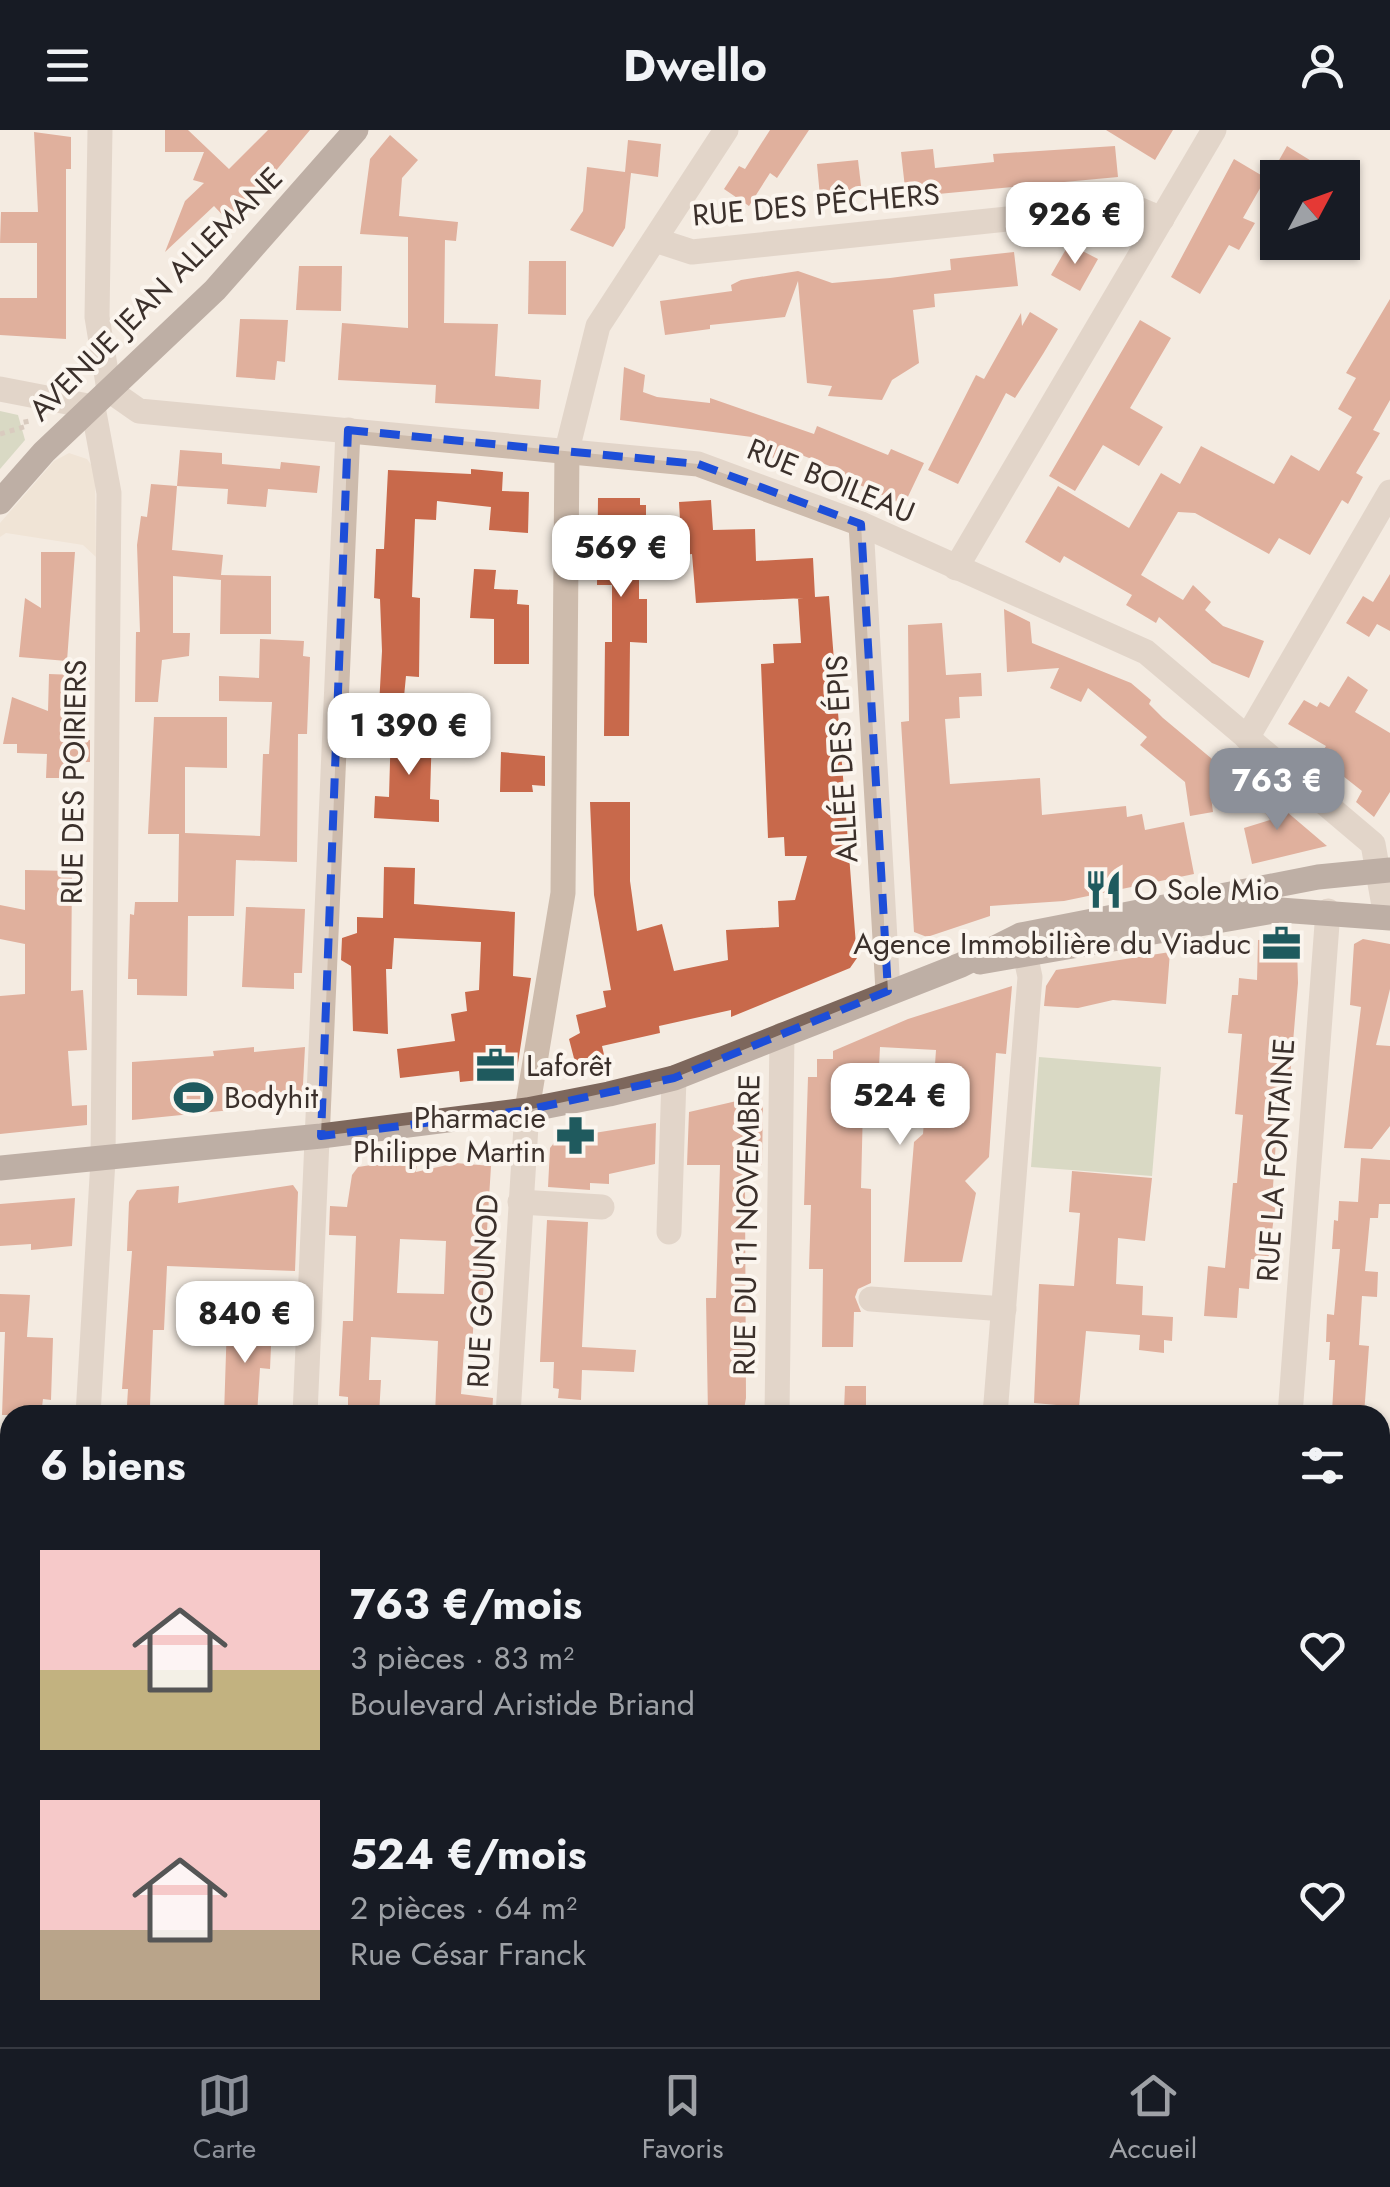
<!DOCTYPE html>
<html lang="fr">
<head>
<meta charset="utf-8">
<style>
	:root { --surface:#171b24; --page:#20242c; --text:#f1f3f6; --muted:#9ea1a6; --line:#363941; --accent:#8c9099 }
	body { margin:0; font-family:Jost,sans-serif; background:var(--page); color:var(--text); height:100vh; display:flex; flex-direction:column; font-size:38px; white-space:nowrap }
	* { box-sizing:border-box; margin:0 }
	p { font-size:32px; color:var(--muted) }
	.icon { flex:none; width:55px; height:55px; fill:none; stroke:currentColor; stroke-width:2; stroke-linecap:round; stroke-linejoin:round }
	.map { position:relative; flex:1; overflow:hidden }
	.side { position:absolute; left:0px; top:1275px; width:1390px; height:642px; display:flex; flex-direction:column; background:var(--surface); border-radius:30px 30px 0 0; box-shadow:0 2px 8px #0004 }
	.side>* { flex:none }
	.needle { width:65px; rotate:49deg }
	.fabs { position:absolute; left:1260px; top:30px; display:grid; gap:20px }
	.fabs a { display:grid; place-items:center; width:100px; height:100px; border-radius:0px; background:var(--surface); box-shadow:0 2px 8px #0004; font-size:50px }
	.price { position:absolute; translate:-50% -85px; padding:0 22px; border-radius:20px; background:#fff; color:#222; font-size:32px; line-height:65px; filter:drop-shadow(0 2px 5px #0008) }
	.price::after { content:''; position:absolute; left:50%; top:60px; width:30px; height:22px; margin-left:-15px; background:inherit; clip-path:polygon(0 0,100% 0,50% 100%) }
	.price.active { background:var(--accent); color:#fff }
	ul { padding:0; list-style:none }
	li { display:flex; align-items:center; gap:30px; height:250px; padding:0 40px }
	li span { display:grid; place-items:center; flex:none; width:280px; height:200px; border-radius:0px; color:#555 }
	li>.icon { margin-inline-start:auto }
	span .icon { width:120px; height:120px; fill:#fffc; stroke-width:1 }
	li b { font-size:42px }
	h2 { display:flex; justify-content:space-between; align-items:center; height:120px; padding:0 40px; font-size:42px }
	header { display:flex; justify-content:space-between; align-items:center; height:130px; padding:0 40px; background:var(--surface); font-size:45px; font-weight:700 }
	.tabs { display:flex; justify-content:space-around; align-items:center; height:140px; border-top:2px solid var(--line); background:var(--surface); font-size:28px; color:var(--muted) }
	.tabs a { display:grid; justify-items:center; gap:5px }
	.tabs .active { color:var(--accent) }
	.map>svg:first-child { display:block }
</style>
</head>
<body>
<header><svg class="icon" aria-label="menu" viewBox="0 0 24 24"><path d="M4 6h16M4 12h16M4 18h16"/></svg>Dwello<svg class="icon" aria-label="person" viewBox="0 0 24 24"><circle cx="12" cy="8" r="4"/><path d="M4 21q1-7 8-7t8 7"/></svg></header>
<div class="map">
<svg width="1390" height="1917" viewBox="0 0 1390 1917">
	<rect width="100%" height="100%" fill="#f4ebe1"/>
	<g fill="#b8c4a0">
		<path d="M0,281L18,285L25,310L0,339Z"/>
		<path d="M1039,927L1161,937L1152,1046L1031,1037Z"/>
	</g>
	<path fill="#ecdcc8" d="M69,323L87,329L95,340L96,427L83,415L6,403L0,407V393L54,331Z"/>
	<g fill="#c8694b" fill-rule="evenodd">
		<path d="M165,0H188L229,39L268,0H310L231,94L214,76L165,122L185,71L204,53L193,50L204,22H165Z"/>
		<path d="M770,0H809L777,48L770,43L749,76L724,59L739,36L745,39Z"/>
		<path d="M1106,0H1173L1155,30Z"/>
		<path d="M34,2L71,7V39H66V209L0,205V168H37V113H0L1,82H38Z"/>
		<path d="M390,5L418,30L402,48L399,86L458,92L456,111L445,110L444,193L498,194L495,246L541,250L539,279L435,273L436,255L338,250L342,193L408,198V107L360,104L370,29Z"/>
		<path d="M628,10L661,14L658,47L631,43L625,98L613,117L570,100L583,81L587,37L625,42Z"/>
		<path d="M1115,16L1118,47L906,67L901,22L933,19L935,38L994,32L993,24Z"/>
		<path d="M1287,16L1339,48H1269Z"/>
		<path d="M1234,29L1266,48L1243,88L1255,93L1239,120L1229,115L1200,164L1171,147Z"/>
		<path d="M858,30L862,64L820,67L817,34Z"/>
		<path d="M1069,114L1098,129L1080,161L1051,145Z"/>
		<path d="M1014,122L1018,156L934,164L935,177L913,180L919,233L892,250L882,270L828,266L832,256L807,253L798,151L785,187L710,195V199L665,205L660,171L732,161L731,155L741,150L798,141L832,153L890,148L951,140L950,129Z"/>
		<path d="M529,131H566V185L528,184Z"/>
		<path d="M299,136H342L341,181L296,180Z"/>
		<path d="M1390,169V270L1373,300L1380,303L1356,343L1363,347L1348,374L1342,370L1310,425L1279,408L1269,424L1195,383L1178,382L1141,445L1183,470L1193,455L1211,472L1205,480L1223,496L1264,511L1249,548L1212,533L1159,487L1156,493L1126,475L1132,465L1064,426L1060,433L1025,412L1058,356L1129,398L1161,343L1180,354L1201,316L1274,354L1291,325L1319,341L1352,287L1338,279L1356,248L1346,243Z"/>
		<path d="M1030,182L1058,199L1043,224L1015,268L1006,263L958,354L928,340L976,245L984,249L1021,183L1022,196Z"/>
		<path d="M240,189L288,190L285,232L277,231L275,250L236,247Z"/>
		<path d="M1140,190L1171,208L1130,278L1163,297L1139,336L1103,315L1075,361L1049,346Z"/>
		<path d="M624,237L645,245L643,262L657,267L710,273V268L814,304L817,296L888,325L891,319L924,333L904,375L842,347L845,342L786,319L782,331L748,319L752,307L620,290Z"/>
		<path d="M180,320L222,323V334L280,339L281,332L320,336L317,363L268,359L266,377L227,374L228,359L177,356Z"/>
		<path d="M471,339L503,342L502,361L529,362L528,403L489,400L491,377L437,371L436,390L415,389L412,467L420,468L419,547L406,546L403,577L379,576L382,521L380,469L374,468L376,419H384L388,340L471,344Z"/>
		<path d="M151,354L177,356L172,420L223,425L221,445L271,446V504H220L221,450L173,446V503H190L189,526L162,530L158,572H135L136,502H140L137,415L141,386L147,387Z"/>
		<path d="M598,368H640V375H646V428H639V469H647V513L630,512L629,606H604L605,512H612V455H597Z"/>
		<path d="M711,370L713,400L755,399L756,431L813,428L815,467L829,466L857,828L850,838L731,887V880L659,896L660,903L602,916L605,929L576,936L569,909L580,903L576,885L606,877L603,861L611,860L594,765L590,672H630V751L637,801L662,794L674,841L728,830L726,800L779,797L778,771L795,770L807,726H785L784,707L768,708L761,534L774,533L773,514L801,513L798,468H804L696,473L692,424L682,425L679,372Z"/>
		<path d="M41,422H75L67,531L19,527L25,468L41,478Z"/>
		<path d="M474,439L496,440L494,459L518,460L517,474L529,475V534H494V489L470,488Z"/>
		<path d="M1390,444V501L1377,494L1369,507L1346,493L1363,466L1373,472Z"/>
		<path d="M1004,479L1030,492L1032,513L1131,553L1151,570L1149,574L1163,588L1230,644L1211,667L1213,682L1190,686L1185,652L1140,615L1147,607L1088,558L1081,572L1050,558L1059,538L1007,542Z"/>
		<path d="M942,493L946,545L981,543L982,566L959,567L960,588L945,589L950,654L1040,648L1042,685L1126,676L1127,687L1142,684L1145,700L1184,692L1194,744L1064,771L990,776V786L927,807L914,802L901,592L909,591L908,495Z"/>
		<path d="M260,509L304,511L303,526L310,527L307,604H298L297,732L236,730L234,786H188L187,866L137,865V849H128L130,784L134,785L135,772H178L179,704H148L154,587H227V638L185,637V703L260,706L263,624H269L272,572L219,571V546L259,548Z"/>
		<path d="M49,544L76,545L75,609L90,610V632H76L75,648H46L47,624L17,623V614H3L12,567L48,581Z"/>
		<path d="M1348,546L1368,560L1355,582L1390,603V662L1374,687L1356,672L1362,661L1319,627L1326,616L1288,594L1304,570L1317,577L1320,572L1329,577Z"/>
		<path d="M391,597L432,599L430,669L439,670V692L374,688L375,666L389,667Z"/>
		<path d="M501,622L545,626V656L532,655L533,662H500Z"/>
		<path d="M1254,654L1327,716L1252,734L1244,698L1270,690L1249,658Z"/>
		<path d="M384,737L415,738L414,774L515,782L513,846L531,848L516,946L460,952L459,941L400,948L397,919L455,911L451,884L467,881L465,862L479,860L481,812L394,808L392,839H386L388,904L353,901L351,836L341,830L342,808L357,803V787L383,788Z"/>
		<path d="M25,740L72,741L71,861L83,860L87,920L68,921L72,976L87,975V995L0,1004V866L25,864V814L0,809V775L25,780Z"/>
		<path d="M246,777L305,779L302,843H294V859L242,857Z"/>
		<path d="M1287,808L1297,816L1298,853L1290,948L1280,947L1273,1057H1278L1268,1131L1251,1129L1249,1159L1239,1158L1237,1188L1204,1186L1208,1136L1225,1138L1233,1053H1237L1243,985L1235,984L1242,904L1228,903L1232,865H1238L1239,848L1257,850L1258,810Z"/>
		<path d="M1363,809L1390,814V859L1376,915L1390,916V996L1372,1019L1344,1018L1361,877L1350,875L1354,814Z"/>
		<path d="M1170,822L1166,874L1113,870L1078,878L1044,876L1046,856L1056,840Z"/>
		<path d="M1012,856L1006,924L996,923L989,1027L965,1051L976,1063L962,1132H904L914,1012L923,1004L924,991L931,992L936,920L880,917L877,976H863L861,1058L871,1059V1153L858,1159L855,1167L861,1182H854L853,1217H822L823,1139H809L811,1075H804L808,947H817V929H833V921L908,889Z"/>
		<path d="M254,917V922L305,917L302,973L132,990V932L214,926L213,921Z"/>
		<path d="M754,967L763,975L762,1035H750L749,1061L745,1060L746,1268L743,1285H708L706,1168H716L720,1035H687L689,982Z"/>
		<path d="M656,993L655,1034L609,1044V1054L590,1053V1060L548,1057L550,1018L557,1009Z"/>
		<path d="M417,1028L416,1042L456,1033L491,1036L483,1165H475L472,1219H464L461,1264L493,1268L492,1285H435L438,1211L371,1207L369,1250H381L379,1285H348V1267L339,1266L343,1191H353L356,1106L329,1105L330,1076L347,1077L352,1045L358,1037ZM400,1109L446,1111L444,1164L397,1163Z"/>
		<path d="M1361,1028L1390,1030V1074H1379L1378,1088H1370L1365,1141L1378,1142L1377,1167L1362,1166L1359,1215L1369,1216L1364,1285L1332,1282L1335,1230H1329L1330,1212H1326L1327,1184L1334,1185L1340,1119H1332L1334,1090L1338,1091L1339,1071L1358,1072Z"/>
		<path d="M1072,1041L1152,1048L1145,1111L1118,1108L1116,1154L1143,1156L1142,1185L1173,1187L1172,1211L1164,1210V1223L1139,1220L1140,1205L1086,1201L1079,1277L1034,1273L1039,1154L1074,1156L1080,1083L1069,1082Z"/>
		<path d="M293,1055L298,1062L295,1141L167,1136L164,1200H153L150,1276L127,1275L128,1259H122L132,1121H127L129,1072L137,1060L179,1056L178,1073Z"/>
		<path d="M75,1068L72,1116L31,1120V1114L0,1116V1074Z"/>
		<path d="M547,1090L588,1092L582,1217L636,1220L634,1242L582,1240L581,1270L558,1268L559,1259L553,1258L554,1232H540Z"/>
		<path d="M0,1164L30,1165L27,1207L53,1208L51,1270L43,1269L41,1285H2L5,1202H0Z"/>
		<path d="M227,1192L272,1194L270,1239L260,1238L257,1285H224Z"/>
		<path d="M845,1256H866V1280H844Z"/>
	</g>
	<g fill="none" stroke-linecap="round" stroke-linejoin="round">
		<path stroke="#b9a596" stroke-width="5" stroke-dasharray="5 5" stroke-linecap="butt" d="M0,304L27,296L25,287"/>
		<g stroke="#cdbbac" stroke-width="25">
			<path d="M100,0L97,187L109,260L139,281L698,334L861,394L1146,522L1373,714L1386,787L1390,785"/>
			<path d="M655,110L692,122L1131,76L1162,89"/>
			<path d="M0,259L93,277L109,363L103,1030L88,1285"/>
			<path d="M861,394L888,861"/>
			<path d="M956,438L1214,0"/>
			<path d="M1247,608L1390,362"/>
			<path d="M520,1072L602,1077"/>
			<path d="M669,1102L674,948"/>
			<path d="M871,1169L1004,1179"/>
			<path d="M305,1285L348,300"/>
			<path d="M508,1285L527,980L563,763L567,320L598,196L726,0"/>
			<path d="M777,1285L782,905"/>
			<path d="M995,1285L1030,847L1021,805"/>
			<path d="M1290,1285L1328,781"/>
			<path d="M1380,1409L1390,1410"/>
			<path d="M0,1595L10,1596"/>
			<path d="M1380,1710L1390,1711"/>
			<path d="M47,1917V1908"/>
			<path d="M263,1917L264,1908"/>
			<path d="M469,1917L470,1908"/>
			<path d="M769,1917V1908"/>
			<path d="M1054,1917L1055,1908"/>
		</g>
		<g stroke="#7d675c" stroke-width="25">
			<path d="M0,372L44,322L215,160L356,0"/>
			<path d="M980,832L1280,780L1390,788"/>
			<path d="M0,1038L321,1006L527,980L609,964L674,948L961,835L1021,805L1318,747L1390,740"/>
		</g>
	</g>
	<path d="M0 0H1390V1917H0ZM348,300L698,334L861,394L888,861L674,948L527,980L321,1006Z" fill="#f4ebe1" fill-opacity=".55" fill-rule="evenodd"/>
	<path fill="none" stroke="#1d4ed8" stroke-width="8" stroke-dasharray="20 12" stroke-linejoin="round" d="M348,300L698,334L861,394L888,861L674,948L527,980L321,1006Z"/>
	<defs>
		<symbol id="restaurant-bare" viewBox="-9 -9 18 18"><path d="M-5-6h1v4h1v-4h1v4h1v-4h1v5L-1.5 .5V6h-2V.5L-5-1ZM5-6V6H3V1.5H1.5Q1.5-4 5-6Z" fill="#1f5a5e" stroke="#fbf5ee" stroke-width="2.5" paint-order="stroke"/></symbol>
		<symbol id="office-bare" viewBox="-9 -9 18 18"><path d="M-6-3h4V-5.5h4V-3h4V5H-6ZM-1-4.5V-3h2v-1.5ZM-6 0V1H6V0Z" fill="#1f5a5e" stroke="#fbf5ee" stroke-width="2.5" paint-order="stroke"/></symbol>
		<symbol id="stadium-bare" viewBox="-9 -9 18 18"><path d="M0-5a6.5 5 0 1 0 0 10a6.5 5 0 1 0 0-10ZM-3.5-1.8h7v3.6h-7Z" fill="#1f5a5e" stroke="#fbf5ee" stroke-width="2.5" paint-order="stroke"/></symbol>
		<symbol id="pharmacy-bare" viewBox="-9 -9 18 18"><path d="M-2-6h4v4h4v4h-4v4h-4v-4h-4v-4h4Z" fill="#1f5a5e" stroke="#fbf5ee" stroke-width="2.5" paint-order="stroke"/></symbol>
	</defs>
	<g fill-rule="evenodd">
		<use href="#restaurant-bare" x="1076" y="732" width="55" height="55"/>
		<use href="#office-bare" x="1254" y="786" width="55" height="55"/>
		<use href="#office-bare" x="468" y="908" width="55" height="55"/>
		<use href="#stadium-bare" x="166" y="940" width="55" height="55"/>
		<use href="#pharmacy-bare" x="548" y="978" width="55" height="55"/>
	</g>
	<g text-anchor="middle" stroke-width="8" stroke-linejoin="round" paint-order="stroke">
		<g font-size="30" fill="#3b302b" stroke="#fbf5ee">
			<text transform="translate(816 75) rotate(-5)" y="10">RUE DES PÊCHERS</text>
			<text transform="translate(156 164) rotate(-45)" y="10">AVENUE JEAN ALLEMANE</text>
			<text transform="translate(831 351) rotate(22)" y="10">RUE BOILEAU</text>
			<text transform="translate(842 629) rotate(-93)" y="10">ALLÉE DES ÉPIS</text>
			<text transform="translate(74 652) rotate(-89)" y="10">RUE DES POIRIERS</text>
			<text transform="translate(1276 1030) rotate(-86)" y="10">RUE LA FONTAINE</text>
			<text transform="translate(747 1095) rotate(-89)" y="10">RUE DU 11 NOVEMBRE</text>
			<text transform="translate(483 1161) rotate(-87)" y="10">RUE GOUNOD</text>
		</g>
		<g font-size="30" fill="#3b302b" stroke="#fbf5ee" text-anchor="start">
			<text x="1134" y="770">O Sole Mio</text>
			<text x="1251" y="824" text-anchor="end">Agence Immobilière du Viaduc</text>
			<text x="526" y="946">Laforêt</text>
			<text x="224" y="978">Bodyhit</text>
			<text x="546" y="998" text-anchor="end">Pharmacie<tspan x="546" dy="34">Philippe Martin</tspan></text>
		</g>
	</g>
</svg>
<div class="fabs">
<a><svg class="needle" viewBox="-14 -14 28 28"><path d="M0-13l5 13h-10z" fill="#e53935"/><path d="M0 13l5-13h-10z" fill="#9ea1a6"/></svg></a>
</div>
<b class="price" style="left:1075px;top:137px">926 €</b>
<b class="price" style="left:621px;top:470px">569 €</b>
<b class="price" style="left:409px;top:648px">1 390 €</b>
<b class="price active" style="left:1277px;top:703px">763 €</b>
<b class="price" style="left:900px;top:1018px">524 €</b>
<b class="price" style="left:245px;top:1236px">840 €</b>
<section class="side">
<h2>6 biens<svg class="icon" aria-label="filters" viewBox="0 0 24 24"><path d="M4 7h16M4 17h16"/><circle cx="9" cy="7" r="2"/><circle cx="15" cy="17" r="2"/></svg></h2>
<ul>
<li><span style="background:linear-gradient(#f6c9c9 60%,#c2b280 0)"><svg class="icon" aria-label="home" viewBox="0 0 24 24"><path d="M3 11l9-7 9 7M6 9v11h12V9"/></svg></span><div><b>763 €/mois</b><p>3 pièces · 83 m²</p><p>Boulevard Aristide Briand</p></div><svg class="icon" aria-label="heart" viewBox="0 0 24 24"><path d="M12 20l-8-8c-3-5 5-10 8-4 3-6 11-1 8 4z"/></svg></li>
<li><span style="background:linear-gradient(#f6c9c9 65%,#b9a48a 0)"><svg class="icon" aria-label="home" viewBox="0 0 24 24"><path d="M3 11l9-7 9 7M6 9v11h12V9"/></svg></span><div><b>524 €/mois</b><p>2 pièces · 64 m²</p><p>Rue César Franck</p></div><svg class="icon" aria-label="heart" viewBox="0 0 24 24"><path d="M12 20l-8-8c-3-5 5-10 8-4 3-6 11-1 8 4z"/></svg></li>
</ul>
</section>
</div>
<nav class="tabs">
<a class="active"><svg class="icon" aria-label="map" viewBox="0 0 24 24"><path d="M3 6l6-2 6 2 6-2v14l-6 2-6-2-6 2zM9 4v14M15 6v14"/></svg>Carte</a>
<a><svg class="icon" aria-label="saved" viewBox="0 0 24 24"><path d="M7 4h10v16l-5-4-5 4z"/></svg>Favoris</a>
<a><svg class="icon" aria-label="home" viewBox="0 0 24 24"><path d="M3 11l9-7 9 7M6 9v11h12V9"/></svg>Accueil</a>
</nav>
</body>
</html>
